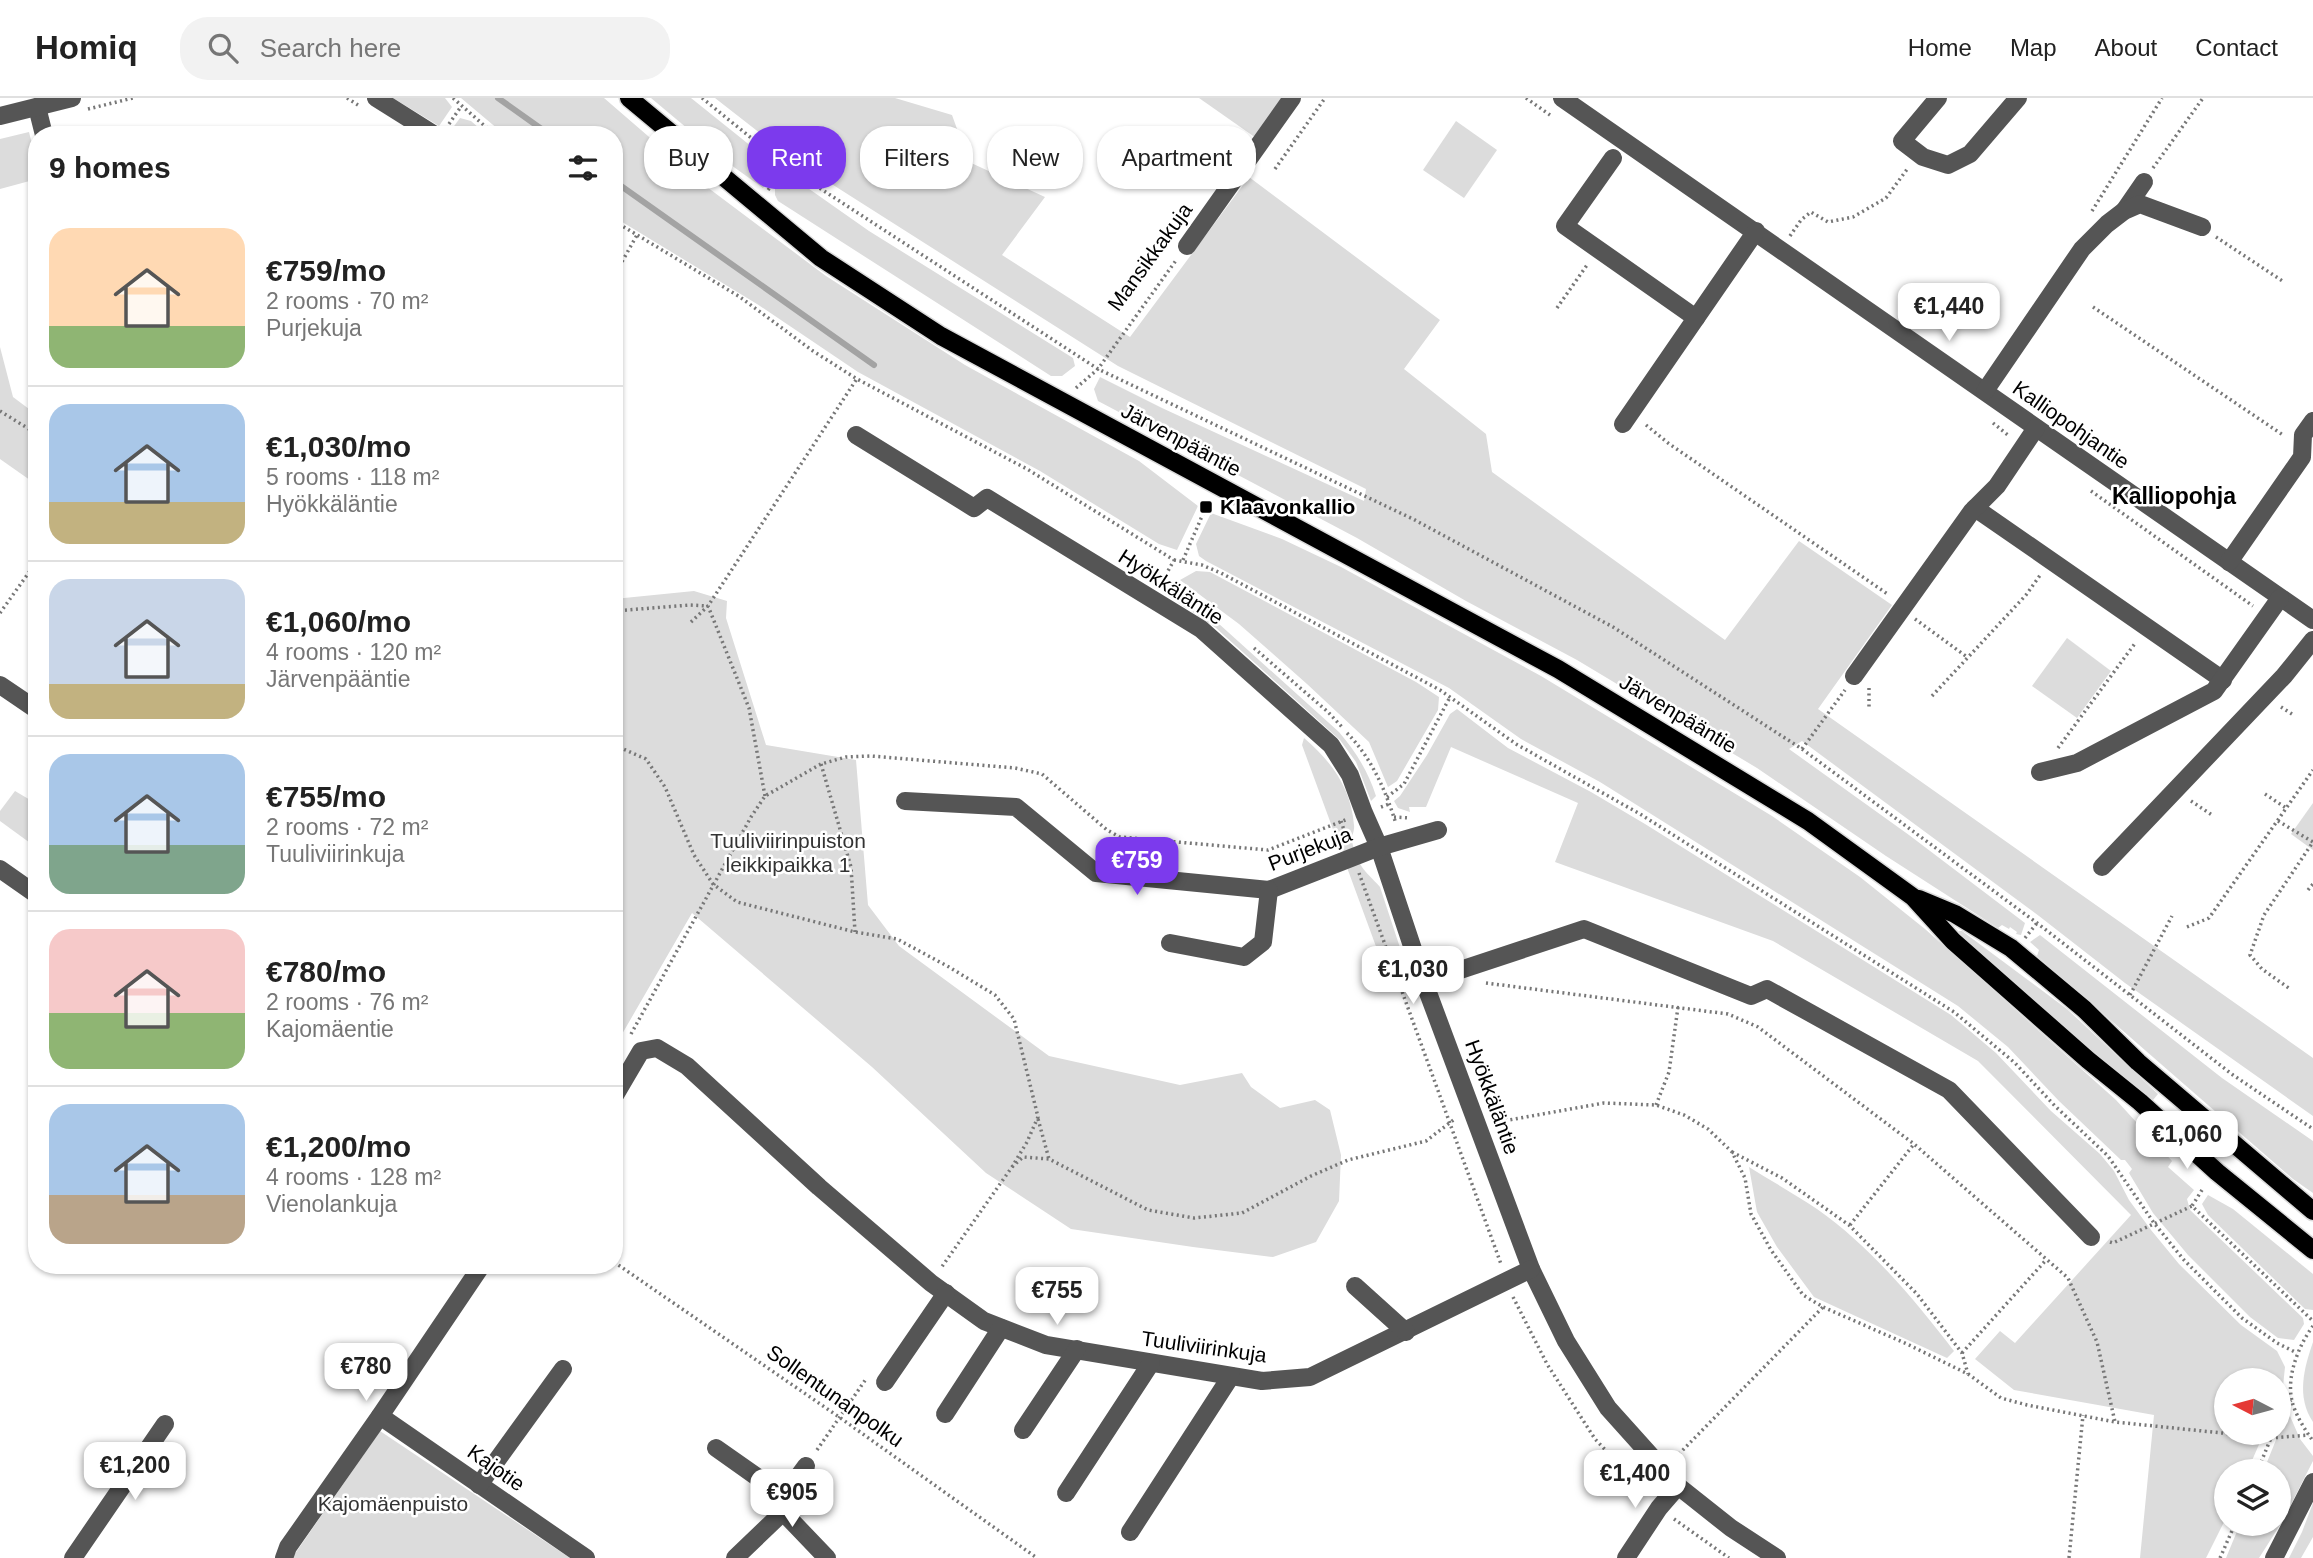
<!DOCTYPE html>
<html lang="en">
<head>
<meta charset="utf-8">
<style>
	:root { --surface:#fff; --page:#f2f2f2; --text:#222; --muted:#767676; --line:#e0e0e0; --accent:#7c3aed }
	body { margin:0; font-family:Helvetica,sans-serif; background:var(--page); color:var(--text); height:100vh; display:flex; flex-direction:column; font-size:26px; white-space:nowrap }
	* { box-sizing:border-box; margin:0 }
	p { font-size:23px; color:var(--muted) }
	.icon { flex:none; width:38px; height:38px; fill:none; stroke:currentColor; stroke-width:2; stroke-linecap:round; stroke-linejoin:round }
	.map { position:relative; flex:1; overflow:hidden }
	.panel { position:absolute; left:28px; top:28px; width:595px; height:1148px; display:flex; flex-direction:column; background:var(--surface); border-radius:28px; box-shadow:0 2px 5px #0004 }
	.panel>* { flex:none }
	.banner { position:absolute; left:644px; top:28px; width:665px; height:63px; display:flex; gap:14px }
	.needle { width:46px; rotate:276deg }
	.controls { position:absolute; left:2214px; top:1270px; display:grid; gap:14px }
	.controls a { display:grid; place-items:center; width:77px; height:77px; border-radius:50%; background:var(--surface); box-shadow:0 2px 5px #0004; font-size:35px }
	.price { position:absolute; translate:-50% -60px; padding:0 16px; border-radius:14px; background:#fff; color:#222; font-size:23px; line-height:46px; filter:drop-shadow(0 2px 4px #0008) }
	.price::after { content:''; position:absolute; left:50%; top:42px; width:21px; height:16px; margin-left:-10px; background:inherit; clip-path:polygon(0 0,100% 0,50% 100%) }
	.price.on { background:var(--accent); color:#fff }
	ul { padding:0; list-style:none }
	li { display:flex; align-items:center; gap:21px; height:175px; padding:0 21px }
	li+li { border-top:2px solid var(--line) }
	li span { display:grid; place-items:center; flex:none; width:196px; height:140px; border-radius:21px; color:#555 }
	li>.icon { margin-inline-start:auto }
	span .icon { width:84px; height:84px; fill:#fffc; stroke-width:1 }
	li b { font-size:30px }
	h2 { display:flex; justify-content:space-between; align-items:center; height:84px; padding:0 21px; font-size:30px }
	.tag { padding:0 24px; border-radius:28px; background:var(--surface); box-shadow:0 2px 5px #0004; font-size:24px; line-height:63px }
	.tag.on { background:var(--accent); color:#fff }
	header { display:flex; align-items:center; gap:42px; box-sizing:border-box; height:98px; padding:0 35px; background:var(--surface); border-bottom:2px solid var(--line) }
	header strong { font-size:33px }
	nav { display:flex; gap:38px; margin-inline-start:auto; font-size:24px }
	.search { width:490px; height:63px; background:var(--page); display:flex; align-items:center; gap:18px; box-sizing:border-box; padding:0 24px; border-radius:28px; color:var(--muted); font-size:26px }
	.map>svg:first-child { display:block }
</style>
</head>
<body>
<header>
<strong>Homiq</strong>
<div class="search"><svg class="icon" aria-label="search" viewBox="0 0 24 24"><circle cx="10" cy="10" r="6"/><path d="M15 15l6 6"/></svg>Search here</div>
<nav><a>Home</a><a>Map</a><a>About</a><a>Contact</a></nav>
</header>
<div class="map">
<svg width="2313" height="1460" viewBox="0 0 2313 1460">
	<rect width="100%" height="100%" fill="#fff"/>
	<g fill="#dcdcdc">
		<path d="M393,0H445L452,9L439,28Z"/>
		<path d="M461,0H604L707,89L826,178L965,267L1139,363L1198,408L1177,452L1159,446L1040,373L858,274L757,206L614,119V37H505Z"/>
		<path d="M651,0H691L777,69L763,90L731,67Z"/>
		<path d="M715,0H895L952,17L969,64L1045,99L1002,157L1130,239L1249,79L1440,222L1404,271L1486,336L1492,374L1725,542L1799,443L1892,507L1818,611L2313,960V1018L2125,885L2039,818L1802,643L1789,651L1909,737L2025,825L2021,837L2016,836L2017,834L2010,829L2009,831L2002,827L1998,830L1886,758L1757,670L1577,562L1466,503L1357,440L1098,303L1094,291L1100,279L1162,310L1364,403L1366,391L1118,268L797,64Z"/>
		<path d="M1199,0H1282L1256,40Z"/>
		<path d="M460,20L471,23L487,37H454L449,35Z"/>
		<path d="M1456,23L1497,52L1464,100L1423,72Z"/>
		<path d="M29,34L37,66V81L0,91V41Z"/>
		<path d="M795,81L869,133L1073,260L1075,268L1062,278H1051L778,103L775,97V89L781,84Z"/>
		<path d="M0,249L13,299L37,317V387L0,361Z"/>
		<path d="M1211,415L1282,441L1341,469L1541,578L1772,718L1860,779L1925,831L2116,1002L2172,1063L2168,1069L2194,1092L2187,1101L2190,1112L2303,1220L2304,1226L2294,1242L2278,1240L2250,1219L2188,1157L2153,1115L2129,1075L2132,1071L2125,1062H2121L2059,1003L2008,949L1958,908L1600,684L1521,641L1449,590L1206,463L1199,458L1196,446Z"/>
		<path d="M1196,473L1210,474L1416,584L1439,599L1438,612L1397,683L1388,689L1369,644L1307,586L1239,526L1180,482Z"/>
		<path d="M1169,491L1218,525L1339,634C1356,654 1368,673 1376,698L1371,703L1356,664L1340,642L1216,530L1165,496L1166,493Z"/>
		<path d="M694,493L727,503L726,520L766,647L856,662L868,807L899,848L1049,958L1180,987L1242,975L1251,989L1280,1010L1315,1002L1330,1012L1341,1057L1339,1103L1316,1144L1273,1159L1193,1149L1071,1131L986,1075L872,969L692,815L614,950V691L619,684L614,682V501Z"/>
		<path d="M2067,540L2111,573L2077,620L2032,588Z"/>
		<path d="M1457,611L1508,650L1591,694L1645,726L1951,917L1996,955L2051,1013L2100,1056L2114,1073L2129,1102L2151,1132L2179,1166L2241,1227L2277,1253L2285,1269L2282,1298L2279,1304L2278,1283H2226V1335H2264L2247,1374H2226V1420L2206,1460H2140L2154,1317L2014,1292L1975,1261L2000,1233L2015,1245L2131,1117L1978,963L1773,843L1555,764L1578,705L1451,649L1426,709H1409L1410,714L1398,710L1394,703L1400,698L1427,657L1450,616Z"/>
		<path d="M1304,640C1332,664 1351,690 1354,727C1355,733 1351,738 1352,743C1353,750 1358,763 1362,769C1365,774 1374,782 1380,789L1409,877L1392,892L1302,647Z"/>
		<path d="M15,693L37,706V750L0,723V713Z"/>
		<path d="M2313,705V752L2291,736Z"/>
		<path d="M1959,833H1962L2067,911L2158,996L2153,1002L2072,938L1957,837Z"/>
		<path d="M2040,837L2222,980L2313,1043V1095L2293,1081L2037,858L2039,852L2030,844Z"/>
		<path d="M1749,1069C1771,1083 1795,1096 1817,1111C1871,1149 1914,1201 1954,1253L1947,1260L1814,1199L1777,1149L1757,1114Z"/>
		<path d="M2208,1097L2233,1111L2313,1176V1212L2305,1211L2208,1117L2202,1106Z"/>
		<path d="M2313,1244V1324C2296,1299 2304,1270 2313,1244Z"/>
		<path d="M2290,1318L2300,1341L2313,1358V1363L2282,1424L2259,1460H2226L2240,1426H2278V1374H2263L2282,1327Z"/>
		<path d="M380,1333L570,1460H292Z"/>
		<path d="M2313,1405V1439L2301,1460H2289L2302,1434Z"/>
	</g>
	<g fill="none" stroke-linecap="round" stroke-linejoin="round">
		<g stroke="#a3a3a3" stroke-width="6">
			<path d="M498,0L550,37"/>
			<path d="M614,83L874,267"/>
		</g>
		<defs>
			<g id="major">
				<path d="M629,0L821,160L941,238L1558,571L1808,723L1913,799L1953,843L2088,962L2140,1004L2217,1074L2313,1152"/>
				<path d="M1919,801L1955,816L2011,850L2084,911L2138,964L2313,1113"/>
			</g>
		</defs>
		<use href="#major" stroke="#dbdbdb" stroke-width="21"/>
		<g stroke="#777" stroke-width="3.5" stroke-dasharray="2 3.5" stroke-linecap="butt">
			<path d="M347,0L358,7"/>
			<path d="M453,0L495,37"/>
			<path d="M702,0L787,69L1098,271L1413,421L1613,529L1802,651L2037,825L2233,977L2313,1031"/>
			<path d="M1526,0L1550,17"/>
			<path d="M88,11L133,0"/>
			<path d="M449,26L460,10"/>
			<path d="M2153,70L2203,0"/>
			<path d="M1275,71L1325,0"/>
			<path d="M768,92L787,69"/>
			<path d="M2092,113L2162,0"/>
			<path d="M614,123L740,199L813,253L857,281L1027,371L1174,462L1162,484"/>
			<path d="M1790,138L1801,122L1811,114L1828,124L1853,119L1886,100L1908,70"/>
			<path d="M2216,139L2284,184"/>
			<path d="M614,178L637,137"/>
			<path d="M2093,209L2283,337"/>
			<path d="M1557,210L1587,167"/>
			<path d="M1076,290L1098,271L1177,161"/>
			<path d="M0,313L37,336"/>
			<path d="M1993,325L2009,338"/>
			<path d="M1646,327L1668,345L1889,497"/>
			<path d="M2091,393L2253,508"/>
			<path d="M1174,462L1202,467L1221,475L1440,592L1516,646L1640,716L1954,914L2015,965L2055,1008L2108,1058L2154,1125L2184,1162L2242,1220L2277,1245L2297,1255"/>
			<path d="M1183,462L1206,409"/>
			<path d="M1165,480L1181,495"/>
			<path d="M614,513L690,507L708,508"/>
			<path d="M0,515L37,463"/>
			<path d="M1915,521L1967,559"/>
			<path d="M691,524L708,508"/>
			<path d="M1254,550L1328,614L1342,629"/>
			<path d="M30,587L37,577"/>
			<path d="M1869,590V609"/>
			<path d="M1932,598L2026,497L2041,476"/>
			<path d="M2281,609L2292,616"/>
			<path d="M1347,635C1371,659 1386,693 1396,726"/>
			<path d="M614,647L646,661L665,689L694,757L713,786L737,804L855,834L897,841L949,869L995,897L1014,921L1038,1019L1027,1044L1012,1069L941,1170"/>
			<path d="M2058,650L2136,544"/>
			<path d="M1802,651L1845,592"/>
			<path d="M821,666L851,769L855,834"/>
			<path d="M2265,696L2286,710"/>
			<path d="M765,698L749,610L708,508L856,282"/>
			<path d="M1387,699L1404,686L1450,599"/>
			<path d="M2191,703L2212,717"/>
			<path d="M1381,709L1389,706"/>
			<path d="M1394,719L1409,720"/>
			<path d="M1341,723L1347,741"/>
			<path d="M2278,723L2313,744L2264,817L2250,857L2262,871L2290,891"/>
			<path d="M1359,775L1501,1166"/>
			<path d="M2308,792L2313,786"/>
			<path d="M2187,829L2209,820L2313,672"/>
			<path d="M2025,840L2037,825"/>
			<path d="M1486,885L1728,916L1758,929L1914,1046L2068,1180L2097,1244L2115,1324"/>
			<path d="M2130,897L2172,818"/>
			<path d="M631,936L751,719L765,698L821,666L846,659L871,658L1015,670L1042,676L1107,732L1120,739L1268,752L1348,721"/>
			<path d="M1656,1007L1669,974L1678,909"/>
			<path d="M1491,1012L1509,1022L1604,1005L1656,1007L1684,1017L1708,1031L1732,1054L1745,1080L1751,1116L1771,1152L1803,1197L1823,1209L1907,1246L1968,1276L2001,1300L2027,1307L2115,1324L2271,1340L2309,1337"/>
			<path d="M1038,1021L1049,1061"/>
			<path d="M1732,1054L1782,1080L1849,1127L1917,1196L1962,1255L1968,1276"/>
			<path d="M1012,1069L1023,1059L1049,1061L1148,1112L1194,1120L1242,1115L1311,1078L1348,1062L1426,1043L1456,1020"/>
			<path d="M2202,1092L2192,1108L2313,1223"/>
			<path d="M1850,1127L1914,1046"/>
			<path d="M2110,1144L2113,1145L2192,1108"/>
			<path d="M614,1164L839,1319L1037,1460"/>
			<path d="M1513,1199L1547,1266L1595,1341L1648,1397"/>
			<path d="M2313,1228C2299,1247 2286,1278 2292,1303C2295,1316 2305,1332 2313,1343"/>
			<path d="M1962,1255L2046,1162"/>
			<path d="M2278,1321L2283,1311L2291,1302"/>
			<path d="M817,1352L866,1281"/>
			<path d="M1675,1360L1823,1209"/>
			<path d="M2257,1374L2273,1335"/>
			<path d="M1674,1421L1729,1460"/>
			<path d="M2069,1460L2083,1317"/>
			<path d="M2220,1460L2235,1426"/>
		</g>
		<g stroke="#555" stroke-width="18">
			<path d="M376,0L435,37"/>
			<path d="M1562,0L2313,522"/>
			<path d="M1938,0L1902,43L1923,59L1948,67L1970,56L2018,0"/>
			<path d="M37,9L44,37"/>
			<path d="M0,18L72,0"/>
			<path d="M1613,60L1565,128L1696,220"/>
			<path d="M2124,113L2144,84"/>
			<path d="M1187,148L1292,0"/>
			<path d="M1985,293L2082,151L2107,126L2124,113L2140,106L2202,129"/>
			<path d="M1623,326L1756,133"/>
			<path d="M856,337L974,410L987,400L1201,531L1331,647L1350,677L1364,715L1379,749L1424,884L1531,1171L1566,1243L1608,1310L1678,1388L1731,1430L1777,1460"/>
			<path d="M1975,410L2223,582"/>
			<path d="M2229,464L2302,359L2303,337L2313,323"/>
			<path d="M1854,578L1972,413L1997,388L2036,330"/>
			<path d="M0,587L37,612"/>
			<path d="M2040,674L2077,665L2214,593L2280,500"/>
			<path d="M905,703L1016,709L1096,775L1269,792L1379,749L1438,732"/>
			<path d="M2102,769L2284,578L2313,542"/>
			<path d="M0,771L37,797"/>
			<path d="M1170,845L1244,859L1263,844L1269,792"/>
			<path d="M1424,884L1584,831L1751,898L1767,891L1949,992L2091,1139"/>
			<path d="M614,999L641,953L657,950L687,968L819,1089L931,1185L984,1223L1046,1247L1262,1283L1310,1279L1531,1171"/>
			<path d="M1355,1188L1406,1234"/>
			<path d="M885,1284L946,1195"/>
			<path d="M945,1316L1001,1230"/>
			<path d="M380,1318L586,1460"/>
			<path d="M1023,1332L1077,1251"/>
			<path d="M716,1350L784,1398"/>
			<path d="M479,1387L563,1271"/>
			<path d="M1066,1395L1151,1265"/>
			<path d="M783,1414L827,1460"/>
			<path d="M1130,1434L1231,1278"/>
			<path d="M73,1460L165,1326"/>
			<path d="M284,1460L288,1449L380,1318L482,1167"/>
			<path d="M735,1460L783,1414L784,1398L806,1368"/>
			<path d="M1626,1460L1659,1410L1678,1388"/>
			<path d="M2274,1460L2313,1384"/>
		</g>
		<use href="#major" stroke="#000" stroke-width="18"/>
	</g>
	<rect fill="#000" stroke="#fff" stroke-width="2.5" x="1199" y="402" width="14" height="14" rx="3.5"/>
	<g text-anchor="middle" stroke-width="5" stroke-linejoin="round" paint-order="stroke">
		<g font-size="21" fill="#000" stroke="#fff">
			<text transform="translate(1150 159) rotate(-54)" y="7">Mansikkakuja</text>
			<text transform="translate(2071 327) rotate(35)" y="7">Kalliopohjantie</text>
			<text transform="translate(1181 342) rotate(28)" y="7">Järvenpääntie</text>
			<text transform="translate(1171 489) rotate(33)" y="7">Hyökkäläntie</text>
			<text transform="translate(1678 616) rotate(31)" y="7">Järvenpääntie</text>
			<text transform="translate(1310 751) rotate(-21)" y="7">Purjekuja</text>
			<text transform="translate(1492 999) rotate(70)" y="7">Hyökkäläntie</text>
			<text transform="translate(1204 1249) rotate(8)" y="7">Tuuliviirinkuja</text>
			<text transform="translate(835 1298) rotate(35)" y="7">Sollentunanpolku</text>
			<text transform="translate(496 1370) rotate(35)" y="7">Kajotie</text>
		</g>
		<g font-size="21" font-weight="bold" fill="#000" stroke="#fff" text-anchor="start">
			<text x="1220" y="416">Klaavonkallio</text>
		</g>
		<g font-size="21" fill="#333" stroke="#fff">
			<text x="788" y="750">Tuuliviirinpuiston<tspan x="788" dy="24">leikkipaikka 1</tspan></text>
			<text x="393" y="1413">Kajomäenpuisto</text>
		</g>
		<g font-size="23" font-weight="bold" fill="#000" stroke="#fff">
			<text x="2174" y="406">Kalliopohja</text>
		</g>
	</g>
</svg>
<div class="controls">
<a><svg class="needle" viewBox="-14 -14 28 28"><path d="M0-13l5 13h-10z" fill="#e53935"/><path d="M0 13l5-13h-10z" fill="#767676"/></svg></a>
<a><svg class="icon" aria-label="layers" viewBox="0 0 24 24"><path d="M12 4l9 5-9 5-9-5zM3 14l9 5 9-5"/></svg></a>
</div>
<b class="price" style="left:1949px;top:245px">€1,440</b>
<b class="price on" style="left:1137px;top:799px">€759</b>
<b class="price" style="left:1413px;top:908px">€1,030</b>
<b class="price" style="left:2187px;top:1073px">€1,060</b>
<b class="price" style="left:1057px;top:1229px">€755</b>
<b class="price" style="left:366px;top:1305px">€780</b>
<b class="price" style="left:135px;top:1404px">€1,200</b>
<b class="price" style="left:1635px;top:1412px">€1,400</b>
<b class="price" style="left:792px;top:1431px">€905</b>
<div class="banner">
<a class="tag">Buy</a>
<a class="tag on">Rent</a>
<a class="tag">Filters</a>
<a class="tag">New</a>
<a class="tag">Apartment</a>
</div>
<section class="panel">
<h2>9 homes<svg class="icon" aria-label="filters" viewBox="0 0 24 24"><path d="M4 7h16M4 17h16"/><circle cx="9" cy="7" r="2"/><circle cx="15" cy="17" r="2"/></svg></h2>
<ul>
<li><span style="background:linear-gradient(#ffd9b3 70%,#8fb573 0)"><svg class="icon" aria-label="home" viewBox="0 0 24 24"><path d="M3 11l9-7 9 7M6 9v11h12V9"/></svg></span><div><b>€759/mo</b><p>2 rooms · 70 m²</p><p>Purjekuja</p></div></li>
<li><span style="background:linear-gradient(#a9c7e8 70%,#c2b280 0)"><svg class="icon" aria-label="home" viewBox="0 0 24 24"><path d="M3 11l9-7 9 7M6 9v11h12V9"/></svg></span><div><b>€1,030/mo</b><p>5 rooms · 118 m²</p><p>Hyökkäläntie</p></div></li>
<li><span style="background:linear-gradient(#c9d6e8 75%,#c2b280 0)"><svg class="icon" aria-label="home" viewBox="0 0 24 24"><path d="M3 11l9-7 9 7M6 9v11h12V9"/></svg></span><div><b>€1,060/mo</b><p>4 rooms · 120 m²</p><p>Järvenpääntie</p></div></li>
<li><span style="background:linear-gradient(#a9c7e8 65%,#7fa58c 0)"><svg class="icon" aria-label="home" viewBox="0 0 24 24"><path d="M3 11l9-7 9 7M6 9v11h12V9"/></svg></span><div><b>€755/mo</b><p>2 rooms · 72 m²</p><p>Tuuliviirinkuja</p></div></li>
<li><span style="background:linear-gradient(#f6c9c9 60%,#8fb573 0)"><svg class="icon" aria-label="home" viewBox="0 0 24 24"><path d="M3 11l9-7 9 7M6 9v11h12V9"/></svg></span><div><b>€780/mo</b><p>2 rooms · 76 m²</p><p>Kajomäentie</p></div></li>
<li><span style="background:linear-gradient(#a9c7e8 65%,#b9a48a 0)"><svg class="icon" aria-label="home" viewBox="0 0 24 24"><path d="M3 11l9-7 9 7M6 9v11h12V9"/></svg></span><div><b>€1,200/mo</b><p>4 rooms · 128 m²</p><p>Vienolankuja</p></div></li>
</ul>
</section>
</div>
</body>
</html>
